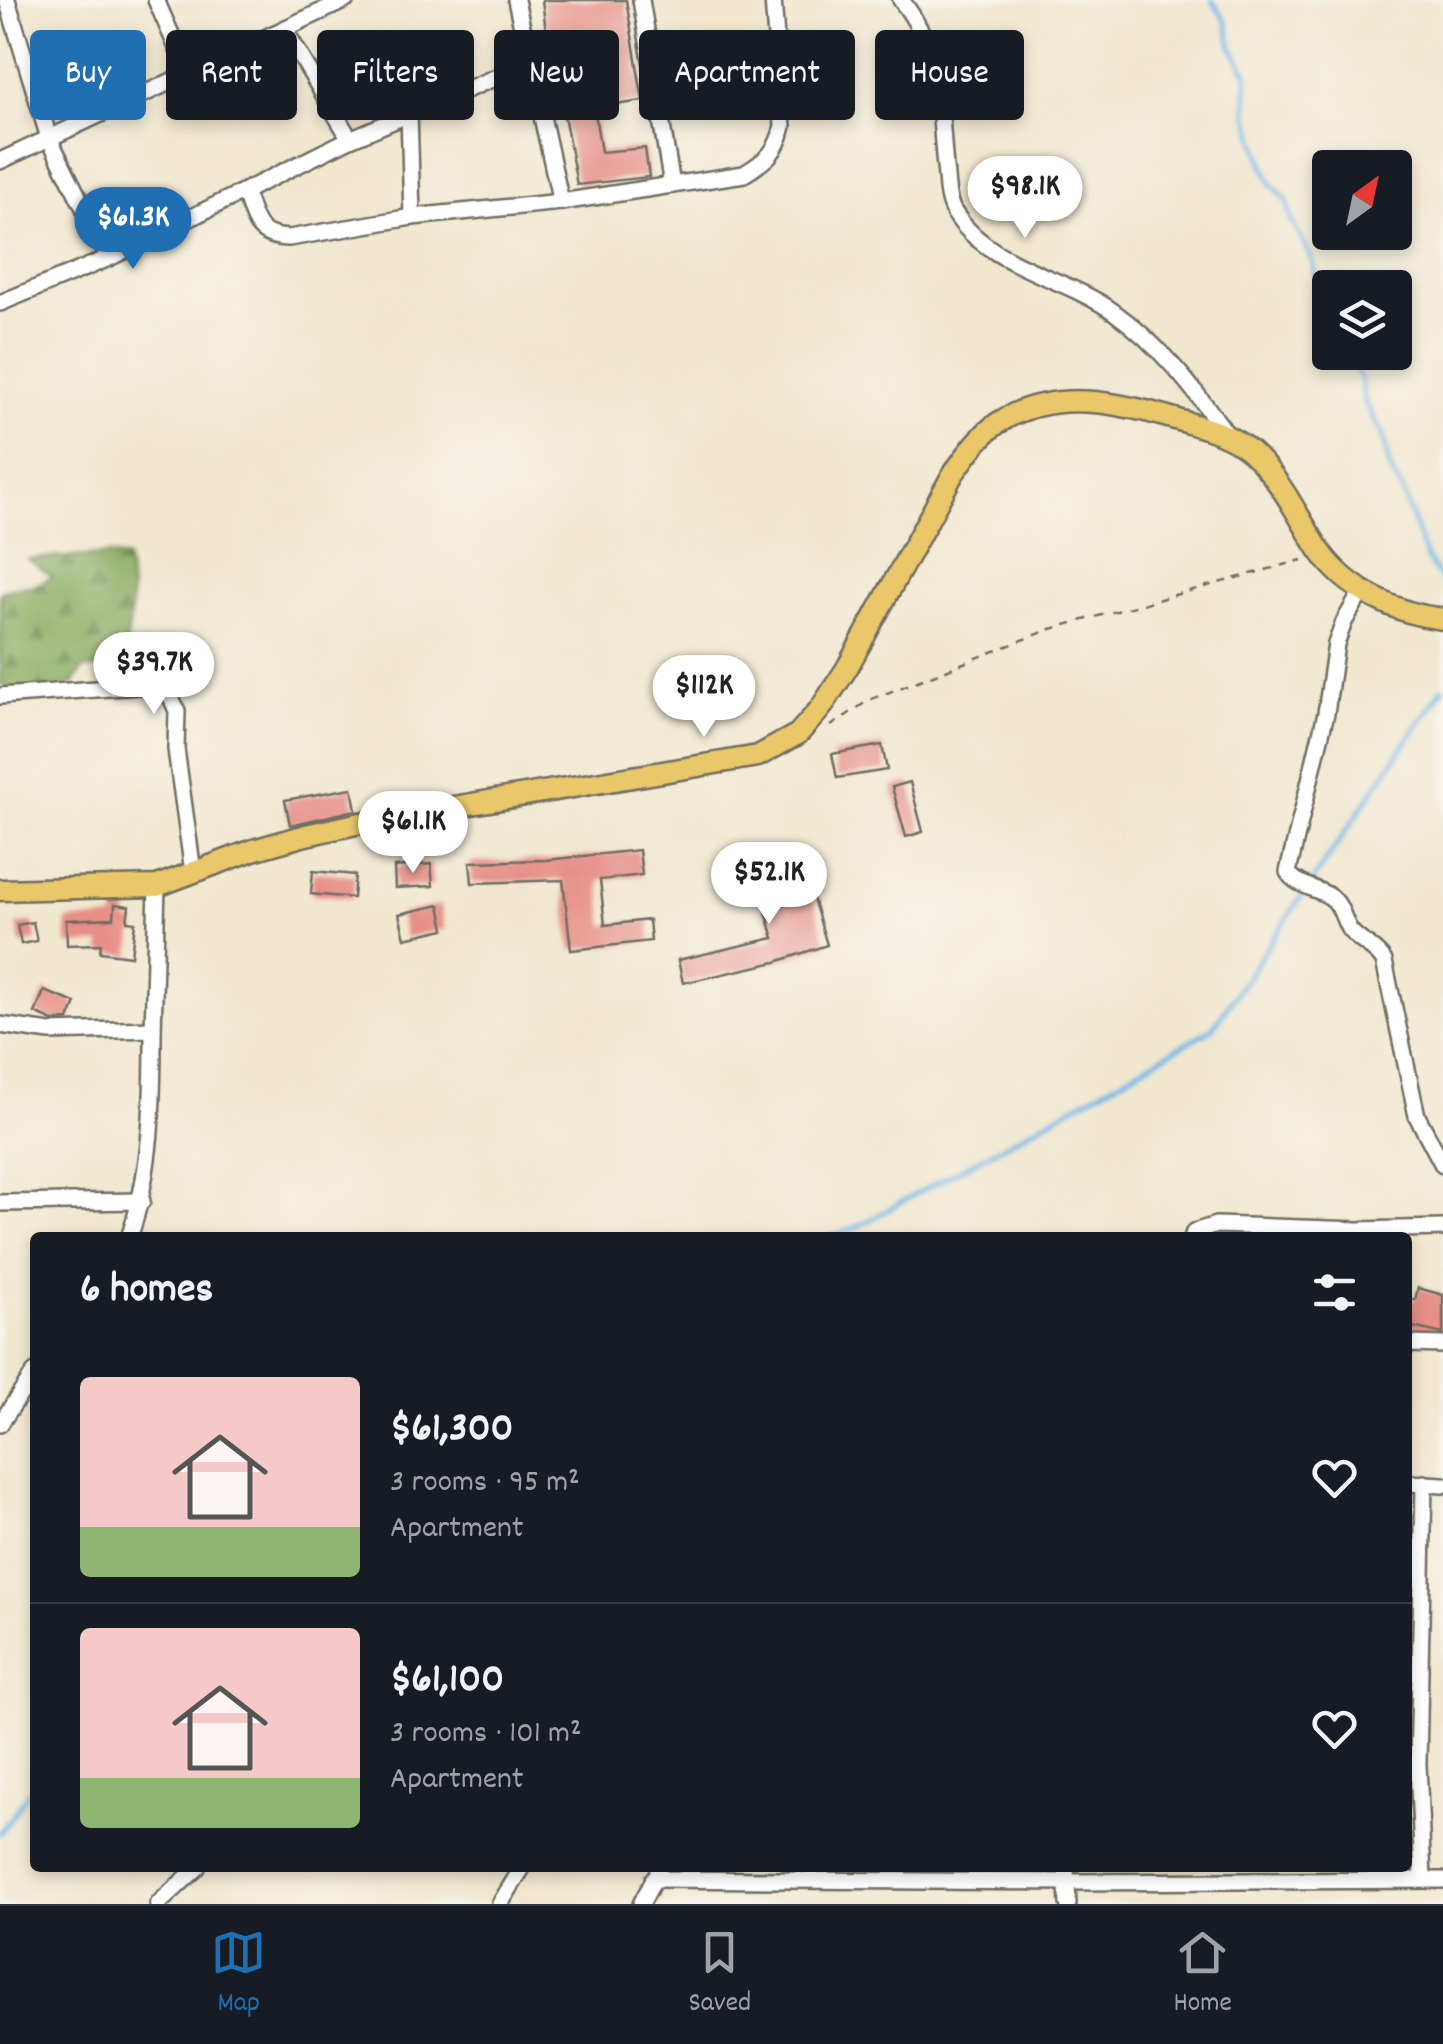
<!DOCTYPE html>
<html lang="en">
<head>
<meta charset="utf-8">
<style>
	:root { --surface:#171b24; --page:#20242c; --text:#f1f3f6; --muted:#9ea1a6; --line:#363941; --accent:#1f6fb2 }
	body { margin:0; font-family:Dekko,sans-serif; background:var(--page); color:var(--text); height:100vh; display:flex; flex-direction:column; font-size:38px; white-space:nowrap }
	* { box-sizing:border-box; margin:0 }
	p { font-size:32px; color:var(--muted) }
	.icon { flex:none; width:55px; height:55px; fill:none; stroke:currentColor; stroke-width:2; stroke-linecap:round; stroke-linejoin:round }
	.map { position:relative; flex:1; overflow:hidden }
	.details { position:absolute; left:30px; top:1232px; width:1382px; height:640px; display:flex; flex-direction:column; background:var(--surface); border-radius:10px; box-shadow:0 5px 15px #0003 }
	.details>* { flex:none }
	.top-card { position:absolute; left:30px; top:30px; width:1385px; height:90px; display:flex; gap:20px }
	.needle { width:65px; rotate:33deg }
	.fabs { position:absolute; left:1312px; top:150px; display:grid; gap:20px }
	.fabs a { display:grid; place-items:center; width:100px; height:100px; border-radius:10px; background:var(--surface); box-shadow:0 5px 15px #0003; font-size:50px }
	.price { position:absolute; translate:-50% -85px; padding:0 22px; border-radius:35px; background:#fff; color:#222; font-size:32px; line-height:65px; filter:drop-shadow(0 2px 5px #0008) }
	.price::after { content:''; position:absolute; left:50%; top:60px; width:30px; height:22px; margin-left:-15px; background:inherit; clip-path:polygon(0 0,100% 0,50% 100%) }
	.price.on { background:var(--accent); color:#fff }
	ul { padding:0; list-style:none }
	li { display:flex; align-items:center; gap:30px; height:250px; padding:0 50px }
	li+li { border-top:2px solid var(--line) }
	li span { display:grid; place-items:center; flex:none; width:280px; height:200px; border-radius:10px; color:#555 }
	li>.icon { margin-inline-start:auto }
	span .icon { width:120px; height:120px; fill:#fffc; stroke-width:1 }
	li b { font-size:42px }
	h2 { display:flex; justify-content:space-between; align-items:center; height:120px; padding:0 50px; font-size:42px }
	.pill { padding:0 35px; border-radius:10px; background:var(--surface); box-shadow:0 5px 15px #0003; font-size:35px; line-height:90px }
	.pill.on { background:var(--accent); color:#fff }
	.tab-bar { display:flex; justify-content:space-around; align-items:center; height:140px; border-top:2px solid var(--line); background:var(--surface); font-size:28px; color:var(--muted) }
	.tab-bar a { display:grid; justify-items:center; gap:5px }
	.tab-bar .on { color:var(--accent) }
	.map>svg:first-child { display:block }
</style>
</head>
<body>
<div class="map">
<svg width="1443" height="1904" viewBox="0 0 1443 1904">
	<defs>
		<pattern id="forest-firs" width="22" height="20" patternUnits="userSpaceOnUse" patternTransform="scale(2.5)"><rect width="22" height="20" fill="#89ac61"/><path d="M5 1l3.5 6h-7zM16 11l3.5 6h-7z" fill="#708c50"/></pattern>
	</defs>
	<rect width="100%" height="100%" fill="#f7f3e8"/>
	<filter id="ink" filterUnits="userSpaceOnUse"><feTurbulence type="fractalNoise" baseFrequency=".01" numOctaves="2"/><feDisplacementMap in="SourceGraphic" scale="20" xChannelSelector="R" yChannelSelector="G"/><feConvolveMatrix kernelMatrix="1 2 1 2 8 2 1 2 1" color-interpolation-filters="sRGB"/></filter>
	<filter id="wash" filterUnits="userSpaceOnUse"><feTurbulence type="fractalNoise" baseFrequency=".0048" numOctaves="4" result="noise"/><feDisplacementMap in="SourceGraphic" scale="40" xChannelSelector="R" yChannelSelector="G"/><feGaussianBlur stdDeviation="2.25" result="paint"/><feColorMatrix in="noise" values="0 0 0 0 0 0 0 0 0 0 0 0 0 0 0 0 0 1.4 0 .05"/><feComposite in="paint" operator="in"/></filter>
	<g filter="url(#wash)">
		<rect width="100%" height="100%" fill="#f1e7cf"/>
		<path fill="url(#forest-firs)" stroke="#5a6c46" stroke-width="2.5" d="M108,555L126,558C136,594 129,633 121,670L83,668L73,684L19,692L0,684V594C15,581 29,594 52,576L28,559Z"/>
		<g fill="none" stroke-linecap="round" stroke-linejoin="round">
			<g stroke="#6fb7e7" stroke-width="5">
				<path d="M1212,0L1227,23L1232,48L1247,73V111L1265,169L1271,183L1287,201L1291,220L1310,255L1321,291L1330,307"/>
				<path d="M1344,352L1361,379L1364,401L1383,436L1390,469L1402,490L1426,557L1443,582"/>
				<path d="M825,1238L855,1228L1212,1029L1443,688"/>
				<path d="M0,1833L35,1784"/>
			</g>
		</g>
		<g id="blocks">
			<g fill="#e68e87">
				<path d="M542,0H626L643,101L594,108L601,152L645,148L649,177L577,185L557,77H552Z"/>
				<path d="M882,745L887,770L837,778L832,754Z"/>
				<path d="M910,782L923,832L906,837L892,787Z"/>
				<path d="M352,788L356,810L290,825L285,800Z"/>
				<path d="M639,850L642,875L600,880L605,925L649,920L651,941L571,950L563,880L472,883L470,862L546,860Z"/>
				<path d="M801,858L827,945L776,962L683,983L678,960L774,938L754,872Z"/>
				<path d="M431,864L433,886L395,888L394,867Z"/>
				<path d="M313,871L355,875L353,898L311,894Z"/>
				<path d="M115,904L129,906L127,921L135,922L131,956L100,952L101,944L67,945L66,920L114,918Z"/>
				<path d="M440,905L445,929L405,938L399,914Z"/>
				<path d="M33,922L37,941L21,944L17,925Z"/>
				<path d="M44,991L76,1003L69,1020L53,1021L35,1013Z"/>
				<path d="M1418,1288L1443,1295V1334L1408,1326V1298L1415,1300Z"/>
			</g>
		</g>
	</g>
	<g filter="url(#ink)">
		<use href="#blocks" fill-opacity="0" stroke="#706d64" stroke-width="2.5"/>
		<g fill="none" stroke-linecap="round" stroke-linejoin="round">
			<defs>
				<g id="minor">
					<path d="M7,0L49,138L109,258"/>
					<path d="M156,0L188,73"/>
					<path d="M516,0L561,202"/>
					<path d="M641,0L672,185"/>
					<path d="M901,0C942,52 939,104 945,167C947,181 946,200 954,212C988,267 1064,276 1114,312C1161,346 1195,390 1228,436"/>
					<path d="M285,30L350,139"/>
					<path d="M409,112L412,217"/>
					<path d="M0,161L346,0"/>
					<path d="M245,193C255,221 255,237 289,238L412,217L561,202L744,174C767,160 777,152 783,126L773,0"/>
					<path d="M0,303L109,258L350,139L532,62"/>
					<path d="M1363,589L1344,622L1336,644L1326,713L1288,872C1295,885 1316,888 1329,896C1341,903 1342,917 1349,929C1359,943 1375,946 1384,961L1417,1116L1443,1165"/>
					<path d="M0,696L151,685L167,688L177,711L176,749L193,872"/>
					<path d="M0,1025L50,1032L153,1029"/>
					<path d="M0,1203L142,1201"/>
					<path d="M129,1238C152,1171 153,1102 153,1032C154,983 156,934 157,886"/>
					<path d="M1192,1238L1194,1232L1216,1225L1358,1230L1443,1228"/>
					<path d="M1408,1344L1443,1345"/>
					<path d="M0,1424L35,1372"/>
					<path d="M1408,1483L1443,1485"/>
					<path d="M1066,1868L1068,1904"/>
					<path d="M653,1879L1067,1882L1443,1880"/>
					<path d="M1423,1880L1418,1764L1424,1483"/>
					<path d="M158,1904L197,1868"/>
					<path d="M500,1904L522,1868"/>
					<path d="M641,1904L660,1868"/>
				</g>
				<path id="major" d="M0,890L157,886L253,850L306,835L370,821L758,756L798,734L821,708L847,668L953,474C966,456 980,435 998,423C1051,388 1118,402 1175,419C1201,427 1229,432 1251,452C1281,479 1298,517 1320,551C1347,590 1397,614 1443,619"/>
			</defs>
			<use href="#minor" stroke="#706d64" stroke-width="20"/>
			<use href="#major" stroke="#706d64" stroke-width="25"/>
			<path stroke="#706d64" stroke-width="2.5" stroke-dasharray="8 8" stroke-linecap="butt" d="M831,726L869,700L1051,629L1302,560"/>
			<use href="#minor" stroke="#fff" stroke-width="15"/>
			<use href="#major" stroke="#eac769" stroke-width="20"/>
		</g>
	</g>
</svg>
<div class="fabs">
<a><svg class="needle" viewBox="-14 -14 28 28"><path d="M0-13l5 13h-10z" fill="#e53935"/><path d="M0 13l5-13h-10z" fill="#9ea1a6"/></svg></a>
<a><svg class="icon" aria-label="layers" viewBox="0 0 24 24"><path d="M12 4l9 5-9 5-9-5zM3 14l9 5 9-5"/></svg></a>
</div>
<b class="price" style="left:1025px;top:241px">$98.1K</b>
<b class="price on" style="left:133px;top:272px">$61.3K</b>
<b class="price" style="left:154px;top:717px">$39.7K</b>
<b class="price" style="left:704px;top:740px">$112K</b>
<b class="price" style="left:413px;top:876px">$61.1K</b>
<b class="price" style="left:769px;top:927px">$52.1K</b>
<div class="top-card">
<a class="pill on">Buy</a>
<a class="pill">Rent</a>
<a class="pill">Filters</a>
<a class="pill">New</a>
<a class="pill">Apartment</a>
<a class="pill">House</a>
</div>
<section class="details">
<h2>6 homes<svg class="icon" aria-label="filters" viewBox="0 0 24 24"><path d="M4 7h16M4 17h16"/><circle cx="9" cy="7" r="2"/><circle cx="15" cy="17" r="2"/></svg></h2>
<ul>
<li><span style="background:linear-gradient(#f6c9c9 75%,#8fb573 0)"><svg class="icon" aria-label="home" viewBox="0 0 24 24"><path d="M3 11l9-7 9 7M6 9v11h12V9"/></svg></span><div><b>$61,300</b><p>3 rooms · 95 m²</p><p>Apartment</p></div><svg class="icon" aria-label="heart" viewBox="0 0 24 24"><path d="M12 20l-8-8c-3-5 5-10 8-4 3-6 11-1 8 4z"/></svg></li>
<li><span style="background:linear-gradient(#f6c9c9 75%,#8fb573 0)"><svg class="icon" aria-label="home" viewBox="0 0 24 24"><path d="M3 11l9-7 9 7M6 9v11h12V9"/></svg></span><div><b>$61,100</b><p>3 rooms · 101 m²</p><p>Apartment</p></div><svg class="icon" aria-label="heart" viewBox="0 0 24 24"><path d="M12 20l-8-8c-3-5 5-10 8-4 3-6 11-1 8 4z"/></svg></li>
</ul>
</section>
</div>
<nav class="tab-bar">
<a class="on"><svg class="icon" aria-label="map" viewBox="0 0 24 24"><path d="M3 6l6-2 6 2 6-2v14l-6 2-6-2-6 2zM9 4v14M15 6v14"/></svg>Map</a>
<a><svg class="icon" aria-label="saved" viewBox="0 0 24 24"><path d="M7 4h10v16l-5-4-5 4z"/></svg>Saved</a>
<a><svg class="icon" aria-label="home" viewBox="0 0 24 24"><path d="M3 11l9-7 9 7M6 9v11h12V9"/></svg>Home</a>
</nav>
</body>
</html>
